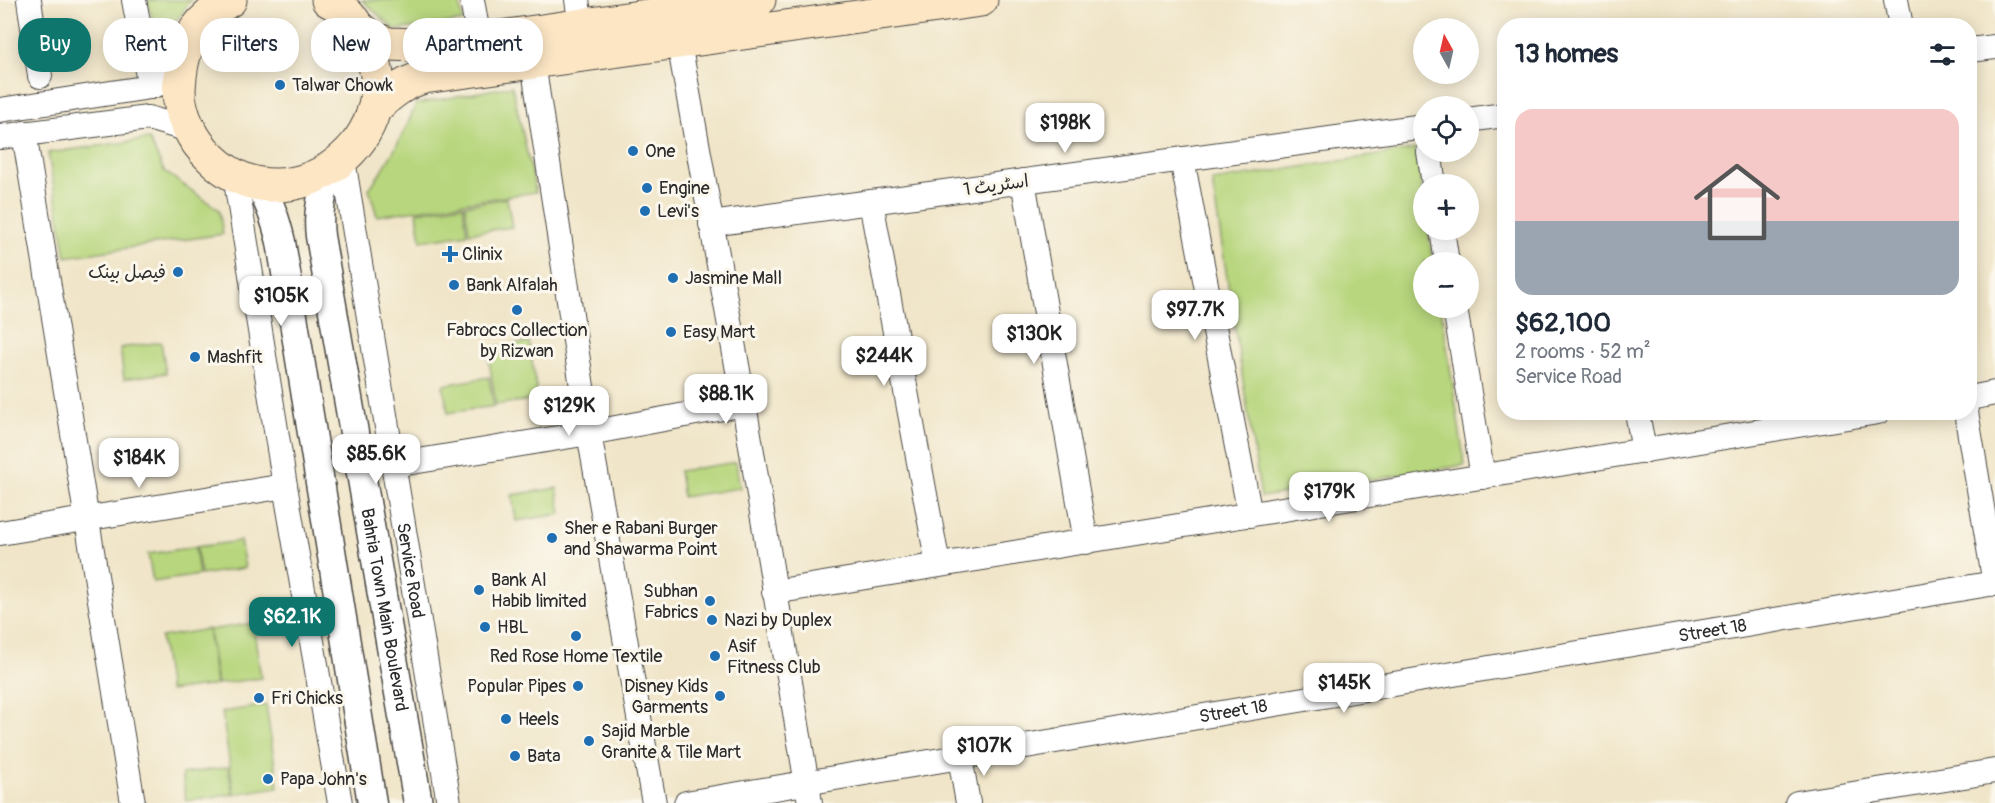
<!DOCTYPE html>
<html lang="en">
<head>
<meta charset="utf-8">
<style>
	:root { --surface:#fff; --page:#f2f2f3; --text:#1f2937; --muted:#747a83; --line:#e0e1e3; --accent:#0f766e }
	body { margin:0; font-family:Pangolin,"Playpen Sans Arabic",sans-serif; background:var(--page); color:var(--text); height:100vh; display:flex; flex-direction:column; font-size:22px; white-space:nowrap }
	* { box-sizing:border-box; margin:0 }
	p { font-size:20px; color:var(--muted) }
	.icon { flex:none; width:33px; height:33px; fill:none; stroke:currentColor; stroke-width:2; stroke-linecap:round; stroke-linejoin:round }
	.map { position:relative; flex:1; overflow:hidden }
	.side { position:absolute; left:1497px; top:18px; width:480px; height:402px; display:flex; flex-direction:column; background:var(--surface); border-radius:24px; box-shadow:0 3px 15px #0003 }
	.side>* { flex:none }
	.hud { position:absolute; left:18px; top:18px; width:570px; height:54px; display:flex; gap:12px }
	.needle { width:39px; rotate:352deg }
	.buttons { position:absolute; left:1413px; top:18px; display:grid; gap:12px }
	.buttons a { display:grid; place-items:center; width:66px; height:66px; border-radius:50%; background:var(--surface); box-shadow:0 3px 15px #0003; font-size:30px }
	.price { position:absolute; translate:-50% -51px; padding:0 14px; border-radius:12px; background:#fff; color:#222; font-size:20px; line-height:39px; filter:drop-shadow(0 2px 3px #0008) }
	.price::after { content:''; position:absolute; left:50%; top:36px; width:18px; height:14px; margin-left:-9px; background:inherit; clip-path:polygon(0 0,100% 0,50% 100%) }
	.price.selected { background:var(--accent); color:#fff }
	ul { padding:0; list-style:none }
	li { display:grid; align-content:center; gap:12px; height:318px; padding:0 18px }
	li+li { border-top:2px solid var(--line) }
	li span { display:grid; place-items:center; height:186px; border-radius:18px; color:#555 }
	li>.icon { margin-inline-start:auto }
	span .icon { width:108px; height:108px; fill:#fffc; stroke-width:1 }
	li b { font-size:26px }
	h2 { display:flex; justify-content:space-between; align-items:center; height:72px; padding:0 18px; font-size:26px }
	.tag { padding:0 21px; border-radius:24px; background:var(--surface); box-shadow:0 3px 15px #0003; font-size:21px; line-height:54px }
	.tag.selected { background:var(--accent); color:#fff }
	.map>svg:first-child { display:block }
</style>
</head>
<body>
<div class="map">
<svg width="1995" height="803" viewBox="0 0 1995 803">
	<rect width="100%" height="100%" fill="#fbf7ec"/>
	<filter id="ink" filterUnits="userSpaceOnUse"><feTurbulence type="fractalNoise" baseFrequency=".0167" numOctaves="2"/><feDisplacementMap in="SourceGraphic" scale="12" xChannelSelector="R" yChannelSelector="G"/><feConvolveMatrix kernelMatrix="1 2 1 2 8 2 1 2 1" color-interpolation-filters="sRGB"/></filter>
	<filter id="wash" filterUnits="userSpaceOnUse"><feTurbulence type="fractalNoise" baseFrequency=".008" numOctaves="4" result="noise"/><feDisplacementMap in="SourceGraphic" scale="24" xChannelSelector="R" yChannelSelector="G"/><feGaussianBlur stdDeviation="1.35" result="paint"/><feColorMatrix in="noise" values="0 0 0 0 0 0 0 0 0 0 0 0 0 0 0 0 0 1.4 0 .05"/><feComposite in="paint" operator="in"/></filter>
	<g filter="url(#wash)">
		<rect width="100%" height="100%" fill="#f0e5c8"/>
		<g fill="#b7d67d" stroke="#718054" stroke-width="1.5">
			<path d="M147,0H191C185,7 180,18 173,24C156,38 149,11 147,0Z"/>
			<path d="M362,0H459L463,21L395,30Z"/>
			<path d="M512,86L536,192L377,216L369,189C389,162 404,136 416,104Z"/>
			<path d="M149,139L164,171L219,210L223,234L66,257L48,153Z"/>
			<path d="M1416,149L1423,199L1424,230H1428L1433,262H1424V308H1441L1465,465L1261,497L1212,181Z"/>
			<path d="M507,198L512,227L469,233L465,205Z"/>
			<path d="M463,205L467,234L421,241L417,212Z"/>
			<path d="M161,342L166,373L124,379L120,348Z"/>
			<path d="M529,342L538,399L496,405L487,348Z"/>
			<path d="M489,377L494,406L448,413L443,385Z"/>
			<path d="M736,462L740,488L683,497L679,471Z"/>
			<path d="M557,488L561,514L516,521L512,495Z"/>
			<path d="M240,541L245,568L201,575L196,547Z"/>
			<path d="M195,547L199,575L153,582L148,554Z"/>
			<path d="M253,623L261,678L217,684L209,630Z"/>
			<path d="M208,629L216,685L169,691L161,637Z"/>
			<path d="M266,705L278,787L234,794L222,712Z"/>
			<path d="M228,767L233,794L186,801L182,774Z"/>
		</g>
	</g>
	<g filter="url(#ink)">
		<g fill="none" stroke-linecap="round" stroke-linejoin="round">
			<defs>
				<g id="minor">
					<path d="M29,0L40,76"/>
					<path d="M134,0L150,87"/>
					<path d="M472,0L479,40"/>
					<path d="M577,0L581,25"/>
					<path d="M1896,0L1901,26"/>
					<path d="M676,26L744,404L810,803"/>
					<path d="M1970,50L1995,47"/>
					<path d="M533,63L589,433L654,803"/>
					<path d="M0,110L150,87L161,83L180,65"/>
					<path d="M1468,120L1504,115"/>
					<path d="M24,133L133,803"/>
					<path d="M0,137L148,118L189,130"/>
					<path d="M1429,152L1434,184"/>
					<path d="M1182,159L1250,515"/>
					<path id="s1" d="M343,160L449,803"/>
					<path d="M235,175L285,486L340,803"/>
					<path d="M1023,181L1086,542"/>
					<path d="M871,202L938,565"/>
					<path d="M711,224L1424,126"/>
					<path d="M1442,230L1447,262"/>
					<path d="M1455,308L1483,477"/>
					<path d="M1970,398L1995,393"/>
					<path d="M1637,412L1644,451"/>
					<path d="M1966,412L1995,584"/>
					<path d="M394,465L589,433L744,404"/>
					<path d="M0,533L285,486"/>
					<path d="M774,592L1878,412"/>
					<path d="M960,757L968,803"/>
					<path id="s2" d="M686,803L1995,583"/>
					<path d="M1797,803L1995,771"/>
				</g>
				<g id="tertiary">
					<path id="s3" d="M331,169C322,192 317,211 320,236L418,803"/>
					<path d="M257,182C270,201 276,221 281,242L372,803"/>
				</g>
				<g id="secondary">
					<path d="M230,0C192,23 181,47 179,90C179,115 193,141 211,158C288,234 418,136 365,39C357,23 344,8 328,0"/>
					<path d="M360,29L375,39L389,44L417,45L479,40L759,0"/>
					<path d="M374,109C390,94 403,83 424,77L981,0"/>
				</g>
			</defs>
			<use href="#minor" stroke="#494743" stroke-width="26"/>
			<use href="#tertiary" stroke="#494743" stroke-width="31"/>
			<use href="#secondary" stroke="#494743" stroke-width="35"/>
			<use href="#minor" stroke="#fff" stroke-width="24"/>
			<use href="#tertiary" stroke="#fff" stroke-width="28"/>
			<use href="#secondary" stroke="#fce6c4" stroke-width="33"/>
		</g>
	</g>
	<g fill="#1f6fb2" stroke="#fbf7ec" stroke-width="2">
		<circle cx="280" cy="85" r="6"/>
		<circle cx="633" cy="151" r="6"/>
		<circle cx="647" cy="188" r="6"/>
		<circle cx="645" cy="211" r="6"/>
		<path d="M447 245h6v6h6v6h-6v6h-6v-6h-6v-6h6z"/>
		<circle cx="178" cy="272" r="6"/>
		<circle cx="673" cy="278" r="6"/>
		<circle cx="454" cy="285" r="6"/>
		<circle cx="517" cy="310" r="6"/>
		<circle cx="671" cy="332" r="6"/>
		<circle cx="195" cy="357" r="6"/>
		<circle cx="552" cy="538" r="6"/>
		<circle cx="479" cy="590" r="6"/>
		<circle cx="710" cy="601" r="6"/>
		<circle cx="712" cy="620" r="6"/>
		<circle cx="485" cy="627" r="6"/>
		<circle cx="576" cy="636" r="6"/>
		<circle cx="715" cy="656" r="6"/>
		<circle cx="578" cy="686" r="6"/>
		<circle cx="720" cy="696" r="6"/>
		<circle cx="259" cy="698" r="6"/>
		<circle cx="506" cy="719" r="6"/>
		<circle cx="589" cy="741" r="6"/>
		<circle cx="515" cy="756" r="6"/>
		<circle cx="268" cy="779" r="6"/>
	</g>
	<g text-anchor="middle" stroke-width="6" stroke-linejoin="round" paint-order="stroke">
		<g font-size="18" fill="#2b2b2b" stroke="#fbf7ec" text-anchor="start">
			<text x="292" y="91">Talwar Chowk</text>
			<text x="645" y="157">One</text>
			<text x="659" y="194">Engine</text>
			<text x="657" y="217">Levi's</text>
			<text x="462" y="260">Clinix</text>
			<text x="166" y="278" text-anchor="end">فیصل بینک</text>
			<text x="685" y="284">Jasmine Mall</text>
			<text x="466" y="291">Bank Alfalah</text>
			<text x="517" y="336" text-anchor="middle">Fabrocs Collection<tspan x="517" dy="21">by Rizwan</tspan></text>
			<text x="683" y="338">Easy Mart</text>
			<text x="207" y="363">Mashfit</text>
			<text x="564" y="534">Sher e Rabani Burger<tspan x="564" dy="21">and Shawarma Point</tspan></text>
			<text x="491" y="586">Bank Al<tspan x="491" dy="21">Habib limited</tspan></text>
			<text x="698" y="597" text-anchor="end">Subhan<tspan x="698" dy="21">Fabrics</tspan></text>
			<text x="724" y="626">Nazi by Duplex</text>
			<text x="497" y="633">HBL</text>
			<text x="727" y="652">Asif<tspan x="727" dy="21">Fitness Club</tspan></text>
			<text x="576" y="662" text-anchor="middle">Red Rose Home Textile</text>
			<text x="566" y="692" text-anchor="end">Popular Pipes</text>
			<text x="708" y="692" text-anchor="end">Disney Kids<tspan x="708" dy="21">Garments</tspan></text>
			<text x="271" y="704">Fri Chicks</text>
			<text x="518" y="725">Heels</text>
			<text x="601" y="737">Sajid Marble<tspan x="601" dy="21">Granite &amp; Tile Mart</tspan></text>
			<text x="527" y="762">Bata</text>
			<text x="280" y="785">Papa John's</text>
		</g>
		<g font-size="18" fill="#2b2b2b" stroke="#fbf7ec">
			<text transform="translate(996 185) rotate(-8)" y="6">اسٹریٹ 1</text>
			<text dy="6" stroke="none"><textPath href="#s1" startOffset="416">Service Road</textPath></text>
			<text dy="6" stroke="none"><textPath href="#s3" startOffset="448">Bahria Town Main Boulevard</textPath></text>
			<text dy="6" stroke="none"><textPath href="#s2" startOffset="1041">Street 18</textPath></text>
			<text dy="6" stroke="none"><textPath href="#s2" startOffset="555">Street 18</textPath></text>
		</g>
	</g>
</svg>
<div class="buttons">
<a><svg class="needle" viewBox="-14 -14 28 28"><path d="M0-13l5 13h-10z" fill="#e53935"/><path d="M0 13l5-13h-10z" fill="#747a83"/></svg></a>
<a><svg class="icon" aria-label="locate" viewBox="0 0 24 24"><circle cx="12" cy="12" r="6"/><path d="M12 2v4M12 18v4M2 12h4M18 12h4"/></svg></a>
<a>+</a>
<a>−</a>
</div>
<b class="price" style="left:1065px;top:154px">$198K</b>
<b class="price" style="left:281px;top:327px">$105K</b>
<b class="price" style="left:1195px;top:341px">$97.7K</b>
<b class="price" style="left:1034px;top:365px">$130K</b>
<b class="price" style="left:884px;top:387px">$244K</b>
<b class="price" style="left:726px;top:425px">$88.1K</b>
<b class="price" style="left:569px;top:437px">$129K</b>
<b class="price" style="left:376px;top:485px">$85.6K</b>
<b class="price" style="left:139px;top:489px">$184K</b>
<b class="price" style="left:1329px;top:523px">$179K</b>
<b class="price selected" style="left:292px;top:648px">$62.1K</b>
<b class="price" style="left:1344px;top:714px">$145K</b>
<b class="price" style="left:984px;top:777px">$107K</b>
<div class="hud">
<a class="tag selected">Buy</a>
<a class="tag">Rent</a>
<a class="tag">Filters</a>
<a class="tag">New</a>
<a class="tag">Apartment</a>
</div>
<section class="side">
<h2>13 homes<svg class="icon" aria-label="filters" viewBox="0 0 24 24"><path d="M4 7h16M4 17h16"/><circle cx="9" cy="7" r="2"/><circle cx="15" cy="17" r="2"/></svg></h2>
<ul>
<li><span style="background:linear-gradient(#f6c9c9 60%,#9aa5b1 0)"><svg class="icon" aria-label="home" viewBox="0 0 24 24"><path d="M3 11l9-7 9 7M6 9v11h12V9"/></svg></span><div><b>$62,100</b><p>2 rooms · 52 m²</p><p>Service Road</p></div></li>
</ul>
</section>
</div>
</body>
</html>
